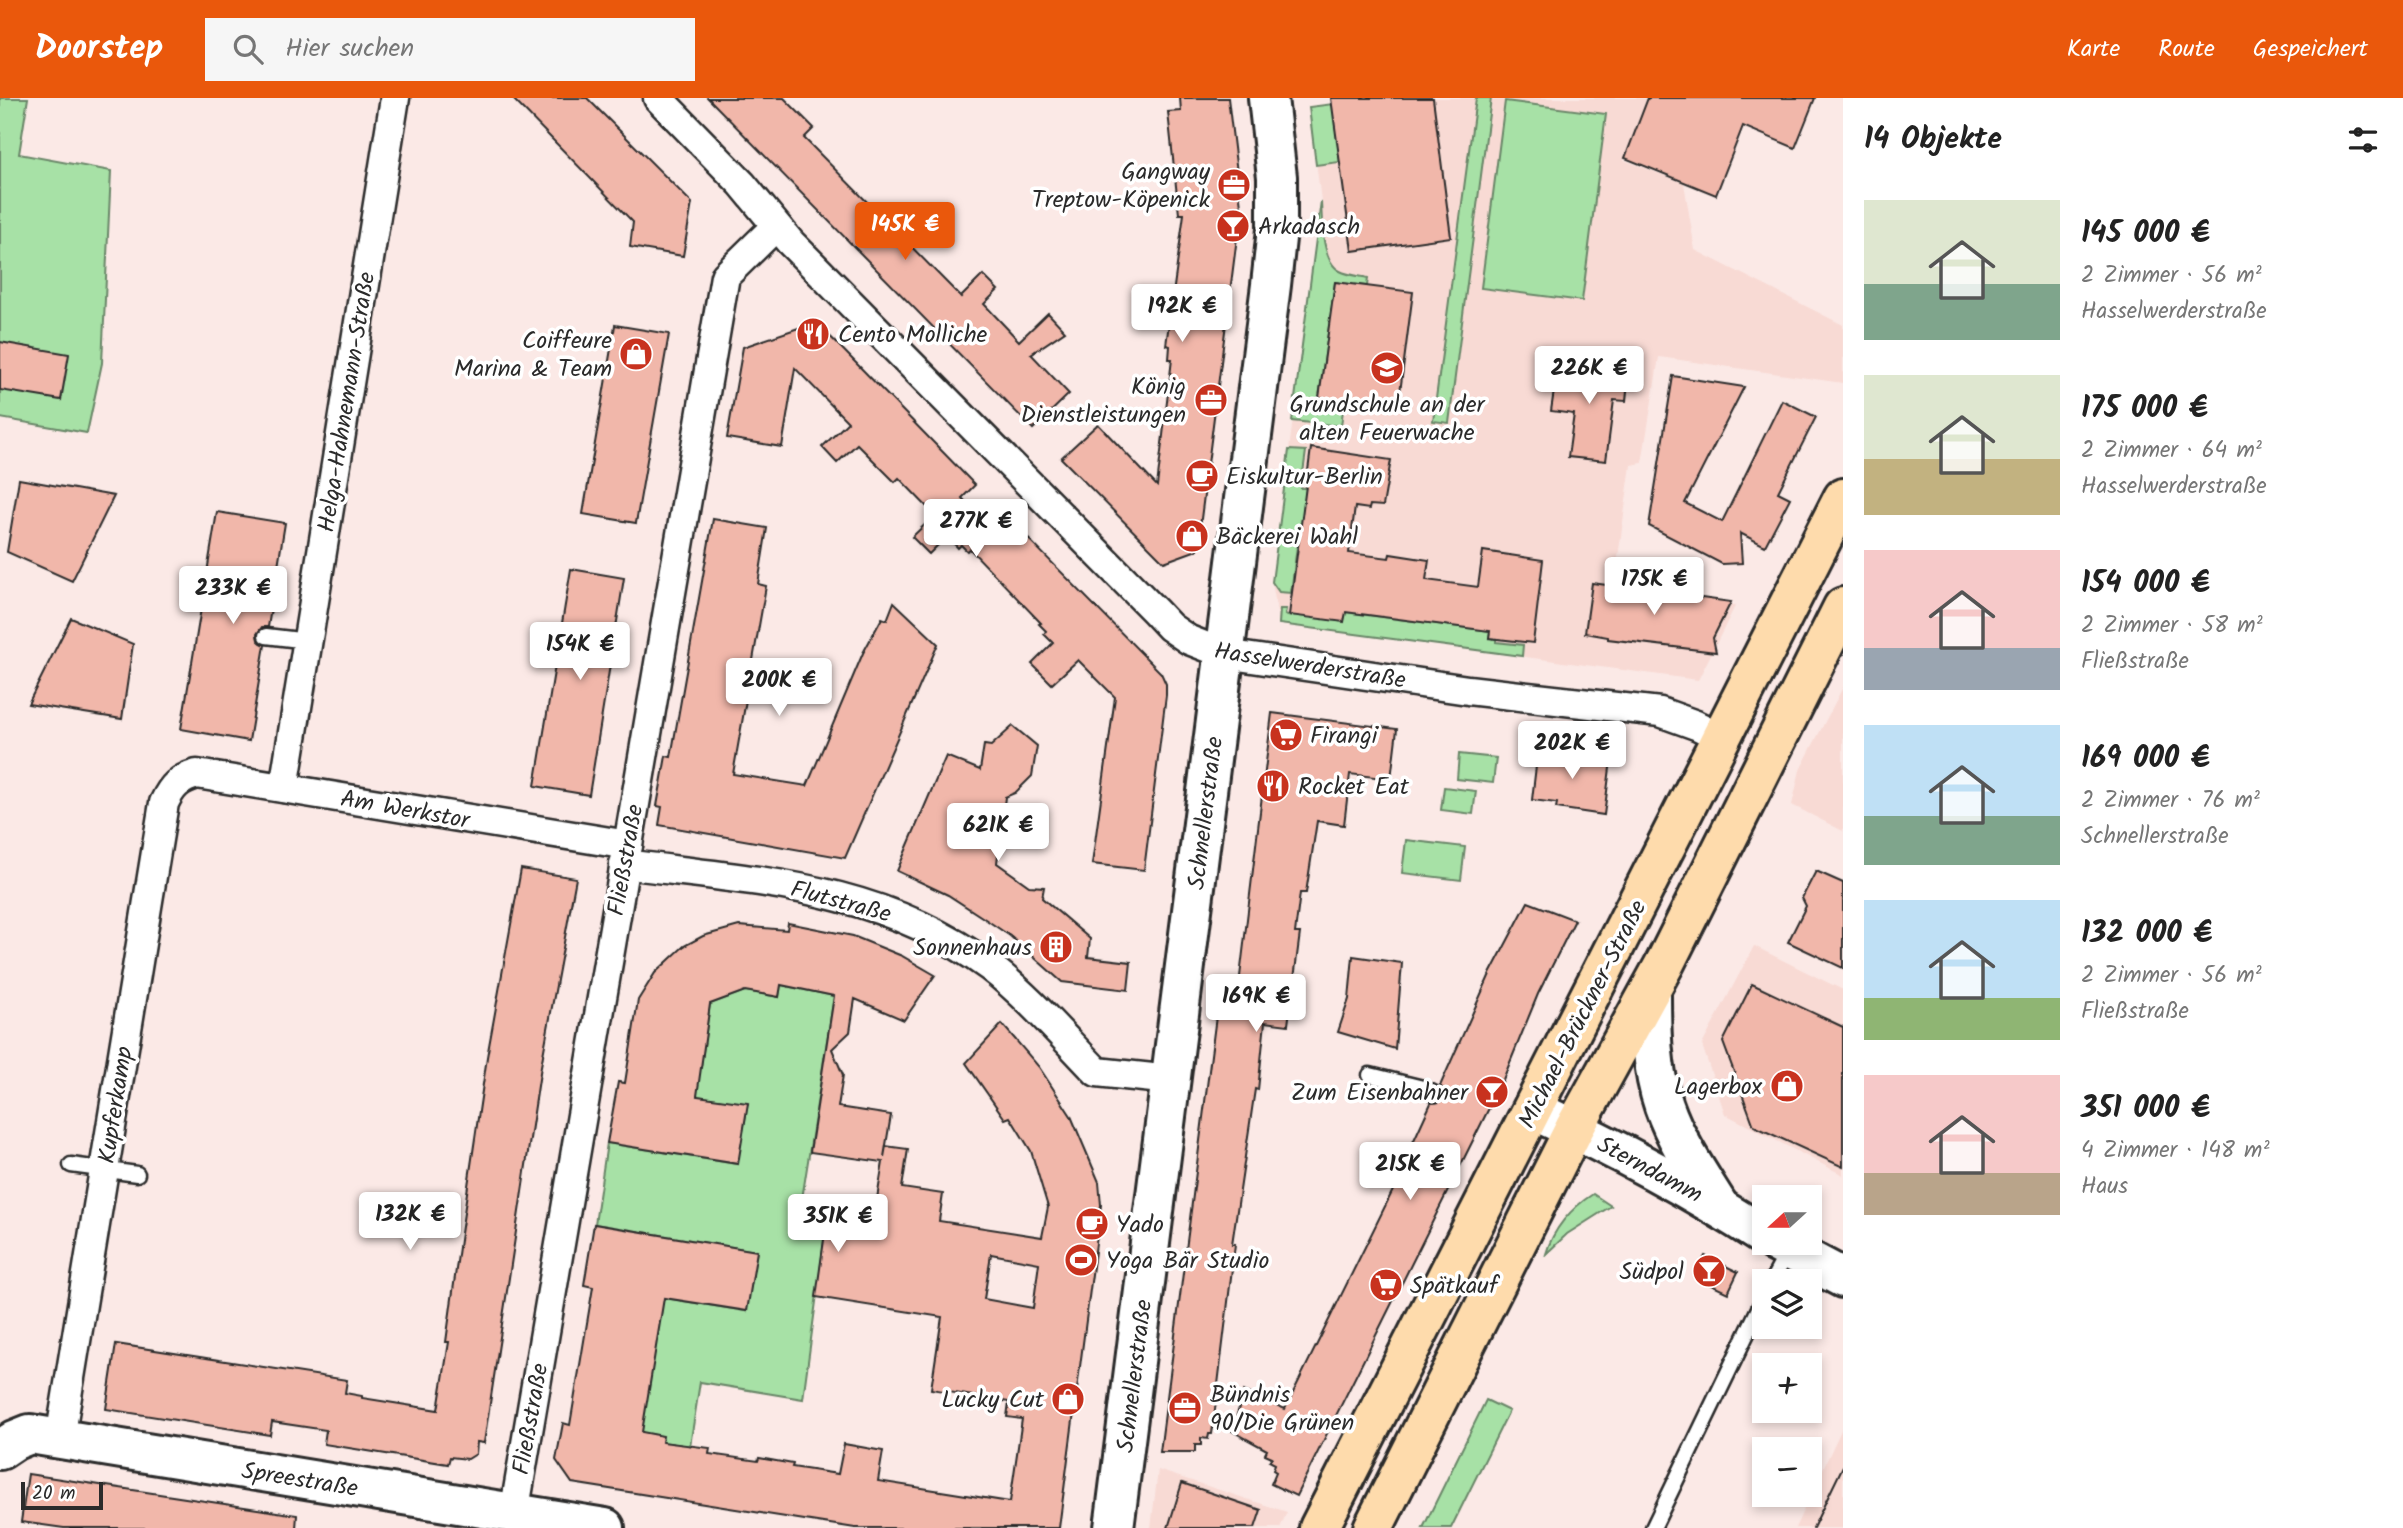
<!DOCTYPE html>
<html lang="de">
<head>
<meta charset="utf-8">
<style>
	:root { --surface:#fff; --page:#f6f6f6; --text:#222; --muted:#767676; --accent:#ea580c }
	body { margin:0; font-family:Kalam,sans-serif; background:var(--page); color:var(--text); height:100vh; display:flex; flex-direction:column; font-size:26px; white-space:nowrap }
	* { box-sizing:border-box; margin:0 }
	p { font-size:23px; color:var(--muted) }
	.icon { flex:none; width:38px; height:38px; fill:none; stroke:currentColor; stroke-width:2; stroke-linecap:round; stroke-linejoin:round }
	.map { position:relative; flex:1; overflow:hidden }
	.side { display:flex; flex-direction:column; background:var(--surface); width:560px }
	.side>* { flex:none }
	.needle { width:46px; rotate:249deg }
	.tools { position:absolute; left:1752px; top:1087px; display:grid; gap:14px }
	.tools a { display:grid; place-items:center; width:70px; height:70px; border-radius:0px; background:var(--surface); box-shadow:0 4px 10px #0003; font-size:35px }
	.scale { position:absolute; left:21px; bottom:18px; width:82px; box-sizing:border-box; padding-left:7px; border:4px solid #2b2b2b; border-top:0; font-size:19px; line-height:24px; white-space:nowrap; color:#2b2b2b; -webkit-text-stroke:5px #fff; paint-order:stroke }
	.price { position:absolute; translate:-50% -60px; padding:0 16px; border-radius:7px; background:#fff; color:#222; font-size:23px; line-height:46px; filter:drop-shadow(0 2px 4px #0008) }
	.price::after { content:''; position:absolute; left:50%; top:42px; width:21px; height:16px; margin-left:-10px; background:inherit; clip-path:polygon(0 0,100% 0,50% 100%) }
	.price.active { background:var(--accent); color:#fff }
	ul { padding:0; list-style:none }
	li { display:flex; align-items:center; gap:21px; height:175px; padding:0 21px }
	li span { display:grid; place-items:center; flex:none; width:196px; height:140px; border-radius:0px; color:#555 }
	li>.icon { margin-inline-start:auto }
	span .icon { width:84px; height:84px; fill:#fffc; stroke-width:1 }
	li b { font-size:30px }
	h2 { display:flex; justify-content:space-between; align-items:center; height:84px; padding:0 21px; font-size:30px }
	header { display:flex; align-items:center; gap:42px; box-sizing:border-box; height:98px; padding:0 35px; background:var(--accent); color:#fff }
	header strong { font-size:33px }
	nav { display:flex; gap:38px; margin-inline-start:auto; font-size:24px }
	.search { width:490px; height:63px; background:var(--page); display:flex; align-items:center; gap:18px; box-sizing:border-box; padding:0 24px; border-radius:0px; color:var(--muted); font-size:26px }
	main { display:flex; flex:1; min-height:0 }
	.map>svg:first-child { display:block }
</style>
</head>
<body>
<header>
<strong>Doorstep</strong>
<div class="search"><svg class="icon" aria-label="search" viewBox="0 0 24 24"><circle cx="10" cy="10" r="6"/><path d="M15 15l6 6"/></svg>Hier suchen</div>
<nav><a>Karte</a><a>Route</a><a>Gespeichert</a></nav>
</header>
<main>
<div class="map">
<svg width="1843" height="1430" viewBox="0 0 1843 1430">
	<rect width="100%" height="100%" fill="#fbe9e6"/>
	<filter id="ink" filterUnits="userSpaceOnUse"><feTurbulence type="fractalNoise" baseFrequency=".0143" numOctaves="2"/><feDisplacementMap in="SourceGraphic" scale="14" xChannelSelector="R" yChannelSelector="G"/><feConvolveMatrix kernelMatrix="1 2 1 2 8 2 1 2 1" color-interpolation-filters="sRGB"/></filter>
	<g filter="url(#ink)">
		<g fill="#f8dad4">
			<path d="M1381,0H1648L1624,62L1684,85L1695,152L1843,227V285L1659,259L1642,365L1631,367L1614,488L1721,503L1735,508L1698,582L1279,526L1272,484L1321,103L1309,8Z"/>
			<path d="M1843,589V733L1792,707L1800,672Z"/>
			<path d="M1754,848L1843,892V1077L1725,1016L1702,947Z"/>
			<path d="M1843,1328V1430H1795Z"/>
			<path d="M1158,1372L1287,1414L1280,1430H1151Z"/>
		</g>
		<g fill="#a7e1a6" stroke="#698668" stroke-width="2">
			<path d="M0,0H28L19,56L111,73L102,265L87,335L0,320Z"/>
			<path d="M1381,0L1335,24L1340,64L1316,67L1309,9Z"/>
			<path d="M1476,0H1491L1449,325L1433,323Z"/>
			<path d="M1505,3L1606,16L1582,203L1481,190Z"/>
			<path d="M1321,103C1322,122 1321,163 1340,173C1348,177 1359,178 1368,180L1367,188L1335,184L1319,300L1344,304L1341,328L1292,323Z"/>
			<path d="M1289,352L1306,353L1301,390H1306L1302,427H1297V432L1299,433L1291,495L1279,494L1272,484Z"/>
			<path d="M1280,511H1286L1285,517L1291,519L1292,515L1344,524V514L1490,533L1489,540L1496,541V544L1523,547L1522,558L1279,526Z"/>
			<path d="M1459,656L1496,660L1493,685L1457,681Z"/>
			<path d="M1444,689L1476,693L1473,716L1441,712Z"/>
			<path d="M1406,742L1465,749L1461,782L1402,775Z"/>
			<path d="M781,887L834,898L802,1101L829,1106L803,1301L700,1284L690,1348L662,1344V1338L625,1332L653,1198L746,1213L757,1153L595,1126L607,1045L737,1066L748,1006L691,997L701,968L710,906L745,893L779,899Z"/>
			<path d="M1593,1096L1611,1108L1567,1136L1546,1156C1553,1131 1571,1110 1593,1096Z"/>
			<path d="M1486,1302L1509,1313L1451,1430H1423Z"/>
		</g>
		<g fill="#f1b7aa" stroke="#2b2b2b" stroke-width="2" fill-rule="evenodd">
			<path d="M512,0H587L692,105L683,158L630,149L633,124Z"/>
			<path d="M708,0H784L814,30L804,40L961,199L983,177L998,192L984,206L1019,243L1048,215L1065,233L1031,256L1069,296L1033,331Z"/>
			<path d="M1180,0H1228L1241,108L1197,452L1164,464L1061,360L1098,326L1157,388L1172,261H1169L1170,248L1166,247L1184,116H1179L1168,14L1181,13Z"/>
			<path d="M1331,0H1433L1451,139L1352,153Z"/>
			<path d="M1648,0H1815L1795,50L1743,28L1716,97L1625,60Z"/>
			<path d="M1335,184L1413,194L1398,310L1319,300Z"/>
			<path d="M816,224L975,387L962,400L988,428L1002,414L1161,575L1166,586V597L1144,772L1092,766L1115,599L1078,562L1052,586L1032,566L1053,545L1044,536L1046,533L1039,526L1041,525L970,451L967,453L961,447L958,450L947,438L929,456L912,439L935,417L899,380L895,384L857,346L837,365L822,349L848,324L795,270L782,349L727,340L743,249Z"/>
			<path d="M615,227L669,236L636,425L583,416Z"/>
			<path d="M0,244L69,256L61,302L0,292Z"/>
			<path d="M1558,265L1629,274L1626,303L1614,302L1606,363L1568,359L1574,316L1551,313Z"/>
			<path d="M1673,278L1744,289L1685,405L1722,424L1782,302L1816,319L1778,394L1790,400L1765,448L1740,435L1742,465L1722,466L1649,428Z"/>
			<path d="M1311,350L1391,362L1383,408L1370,407L1369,411L1355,409L1349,455L1389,460L1390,456L1429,462L1426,482L1478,489L1483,453L1543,462L1533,545L1489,540L1490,533L1346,514L1344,524L1289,517Z"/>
			<path d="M19,381L114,398L72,483L7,454Z"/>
			<path d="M217,414L285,425L268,529H262L257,536L258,542L265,547L249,643L181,631Z"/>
			<path d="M713,421L767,430L758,486L766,488L733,676L807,688L863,555L882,520L887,522L894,504L938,546L845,760L659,727L662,709L657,708L666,658L671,659Z"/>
			<path d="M571,471L624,480L589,697L535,688Z"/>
			<path d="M1592,485L1731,504L1713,540L1716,554L1608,541V539L1585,535Z"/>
			<path d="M71,520L133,546L122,621L28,606Z"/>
			<path d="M1272,615L1397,631L1391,681L1350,676L1344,727L1317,723L1306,795H1300L1295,835H1300L1288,927L1265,924L1258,992L1255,991L1232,1146H1235L1212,1336H1209L1208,1341L1201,1340V1347H1195V1354H1160L1216,918L1235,920Z"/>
			<path d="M1013,628L1037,648L1032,678L1015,695L1005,699L997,765L1029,788L1044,789L1042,800L1090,841L1088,859L1131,864L1128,892L1062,884L1010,838L985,821L948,797L897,773L946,658L980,672L984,647L991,648Z"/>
			<path d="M1538,651L1581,655L1580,658L1611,662L1604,717L1556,710L1557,705L1532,702Z"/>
			<path d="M521,771L576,780L541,968L484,1345L477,1344L476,1356L468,1361L450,1359L448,1366L324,1346L326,1332L272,1324L270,1337L106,1311L116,1246L347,1282L345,1295L362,1298V1300L438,1312L449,1244H446L460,1142L487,959Z"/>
			<path d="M1816,773L1843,785V870L1788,844L1806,808L1802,800Z"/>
			<path d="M1528,804L1575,822L1538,896L1502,984L1296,1398L1271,1386L1276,1374L1273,1372L1275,1366L1269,1363L1272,1359L1265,1356L1267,1352L1232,1333L1244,1293L1285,1311L1400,1078L1398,1077L1431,1005L1440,1004L1444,1000L1443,991L1440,988L1490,876Z"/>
			<path d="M788,825L853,838L902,858L935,877L904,922L855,901L850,934L832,951L843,977L838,1009L891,1017L884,1059L886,1048L908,1051L902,1090L943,1096L939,1123L1042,1139L1048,1109L1031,1053L1010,1019L1005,1021L966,965L1002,926L1039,969L1071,1018L1099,1084L1101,1107L1059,1430H855L572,1385L556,1362L563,1325L570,1327L593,1189L584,1187L594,1126L757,1153L747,1213L664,1200L642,1334L663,1338L662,1344L710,1350L709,1356L758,1363L759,1360L793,1366L792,1369L838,1376L844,1346L883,1353L878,1383L1010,1404L1022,1321L1007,1319L1009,1304L931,1291L942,1219L816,1199L829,1106L875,1113L883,1064L810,1054L834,898L781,887L779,899L745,893L710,906L697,998L748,1005L738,1066L607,1045L618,984L625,985L638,902L655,875L684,848L703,838L739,828L787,832ZM991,1156L1039,1165L1033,1210L984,1201Z"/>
			<path d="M1353,858L1402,865L1395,951L1338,934L1349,901Z"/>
			<path d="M1752,886L1843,929V1069L1754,1028L1723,944Z"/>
			<path d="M1705,1158L1738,1174L1728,1195L1694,1179Z"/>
			<path d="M28,1376L297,1417L296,1430H64L21,1424Z"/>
			<path d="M1182,1385L1261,1412L1255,1430H1168Z"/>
		</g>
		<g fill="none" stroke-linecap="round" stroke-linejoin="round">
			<defs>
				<g id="lane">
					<path d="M266,538L308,543"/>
					<path d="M1370,977L1423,990L1435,996"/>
					<path d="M71,1067L137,1076"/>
					<path d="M1772,1183L1788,1153"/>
					<path d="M1653,1430L1764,1200"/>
				</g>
				<g id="street">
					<path d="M658,0L742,86L790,144L1155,513L1170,529L1189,542L1225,556L1468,592L1660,614L1696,627L1723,640"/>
					<path d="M284,690L395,0"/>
					<path d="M624,766C755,783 879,787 990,869C1028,898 1063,939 1097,974L1171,982"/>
					<path d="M60,1341L164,705C172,688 179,681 197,676L628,747"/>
					<path d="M514,1416L725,178L775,129"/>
				</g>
				<g id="secondary">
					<path d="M1651,891C1651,930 1651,971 1664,1008C1676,1043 1698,1075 1718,1107"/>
					<path d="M1533,1012C1613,1049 1690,1090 1764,1138"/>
					<path d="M1775,1144L1843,1180"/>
					<path d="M0,1352L15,1342L30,1336L605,1430"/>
					<path d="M1114,1430L1271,187L1277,131V79L1268,0"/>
				</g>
				<g id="primary">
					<path d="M1319,1430L1843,400"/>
					<path d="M1373,1430L1574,1031L1665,865L1843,509"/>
				</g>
			</defs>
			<use href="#lane" stroke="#2b2b2b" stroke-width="19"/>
			<use href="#street" stroke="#2b2b2b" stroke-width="33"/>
			<use href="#secondary" stroke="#2b2b2b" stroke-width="44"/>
			<use href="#primary" stroke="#2b2b2b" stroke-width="44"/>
			<use href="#lane" stroke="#fff" stroke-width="14"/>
			<use href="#street" stroke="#fff" stroke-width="28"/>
			<use href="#secondary" stroke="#fff" stroke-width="38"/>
			<use href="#primary" stroke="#fedbac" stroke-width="38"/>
			<path stroke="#2b2b2b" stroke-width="2" d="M1813,1430L1843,1368"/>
		</g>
	</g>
	<defs>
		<symbol id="office-disc" viewBox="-11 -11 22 22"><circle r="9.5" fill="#c8321e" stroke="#fff"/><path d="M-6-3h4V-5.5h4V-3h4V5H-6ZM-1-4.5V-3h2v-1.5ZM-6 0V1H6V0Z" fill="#fff"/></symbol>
		<symbol id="bar-disc" viewBox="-11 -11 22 22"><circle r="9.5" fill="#c8321e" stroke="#fff"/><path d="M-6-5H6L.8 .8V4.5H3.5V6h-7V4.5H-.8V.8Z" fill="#fff"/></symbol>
		<symbol id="restaurant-disc" viewBox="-11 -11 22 22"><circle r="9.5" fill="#c8321e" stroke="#fff"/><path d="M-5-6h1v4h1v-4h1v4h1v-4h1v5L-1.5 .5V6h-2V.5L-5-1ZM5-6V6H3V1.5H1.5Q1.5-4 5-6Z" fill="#fff"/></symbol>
		<symbol id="shop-disc" viewBox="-11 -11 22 22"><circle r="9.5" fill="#c8321e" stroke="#fff"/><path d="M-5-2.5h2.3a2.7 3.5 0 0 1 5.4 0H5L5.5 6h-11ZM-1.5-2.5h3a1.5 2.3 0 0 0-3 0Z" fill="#fff"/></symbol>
		<symbol id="school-disc" viewBox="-11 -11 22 22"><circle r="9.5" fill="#c8321e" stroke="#fff"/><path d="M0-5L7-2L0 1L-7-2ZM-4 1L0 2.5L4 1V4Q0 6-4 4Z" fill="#fff"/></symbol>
		<symbol id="cafe-disc" viewBox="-11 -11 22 22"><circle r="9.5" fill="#c8321e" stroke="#fff"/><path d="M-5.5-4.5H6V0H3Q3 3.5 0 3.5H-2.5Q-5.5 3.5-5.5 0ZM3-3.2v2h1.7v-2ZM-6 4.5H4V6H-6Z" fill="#fff"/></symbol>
		<symbol id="supermarket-disc" viewBox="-11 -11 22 22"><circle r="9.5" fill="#c8321e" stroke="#fff"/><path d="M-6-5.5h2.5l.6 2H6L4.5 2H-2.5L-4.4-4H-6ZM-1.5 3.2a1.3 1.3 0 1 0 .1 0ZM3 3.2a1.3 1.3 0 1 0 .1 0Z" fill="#fff"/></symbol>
		<symbol id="building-disc" viewBox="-11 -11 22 22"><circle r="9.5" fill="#c8321e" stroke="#fff"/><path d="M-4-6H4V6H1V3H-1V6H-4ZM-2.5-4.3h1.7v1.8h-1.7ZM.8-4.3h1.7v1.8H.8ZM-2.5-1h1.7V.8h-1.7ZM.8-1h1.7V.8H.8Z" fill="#fff"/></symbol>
		<symbol id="stadium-disc" viewBox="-11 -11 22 22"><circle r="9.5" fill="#c8321e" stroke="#fff"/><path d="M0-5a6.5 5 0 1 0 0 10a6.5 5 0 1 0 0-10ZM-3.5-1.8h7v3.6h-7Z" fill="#fff"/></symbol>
	</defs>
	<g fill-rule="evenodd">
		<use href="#office-disc" x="1215" y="68" width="38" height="38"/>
		<use href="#bar-disc" x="1214" y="109" width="38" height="38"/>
		<use href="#restaurant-disc" x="794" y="217" width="38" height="38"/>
		<use href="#shop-disc" x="617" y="237" width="38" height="38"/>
		<use href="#school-disc" x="1368" y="251" width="38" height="38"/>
		<use href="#office-disc" x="1192" y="283" width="38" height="38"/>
		<use href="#cafe-disc" x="1183" y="359" width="38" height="38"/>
		<use href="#shop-disc" x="1173" y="419" width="38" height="38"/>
		<use href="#supermarket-disc" x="1267" y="618" width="38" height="38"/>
		<use href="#restaurant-disc" x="1254" y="669" width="38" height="38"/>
		<use href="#building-disc" x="1037" y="830" width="38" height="38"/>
		<use href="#shop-disc" x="1768" y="969" width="38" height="38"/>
		<use href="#bar-disc" x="1473" y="975" width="38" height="38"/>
		<use href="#cafe-disc" x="1073" y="1107" width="38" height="38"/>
		<use href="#stadium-disc" x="1062" y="1143" width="38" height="38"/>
		<use href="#bar-disc" x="1690" y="1154" width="38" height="38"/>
		<use href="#supermarket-disc" x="1367" y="1168" width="38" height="38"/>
		<use href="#shop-disc" x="1049" y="1282" width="38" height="38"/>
		<use href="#office-disc" x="1166" y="1291" width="38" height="38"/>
	</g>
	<g text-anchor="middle" stroke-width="7" stroke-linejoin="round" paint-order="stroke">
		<g font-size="24" fill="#2b2b2b" stroke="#fff" text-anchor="start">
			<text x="1210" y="81" text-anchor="end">Gangway<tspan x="1210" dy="28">Treptow-Köpenick</tspan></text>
			<text x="1258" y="136">Arkadasch</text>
			<text x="838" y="244">Cento Molliche</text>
			<text x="612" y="250" text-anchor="end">Coiffeure<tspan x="612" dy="28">Marina &amp; Team</tspan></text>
			<text x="1186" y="296" text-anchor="end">König<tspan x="1186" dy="28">Dienstleistungen</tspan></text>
			<text x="1387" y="314" text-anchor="middle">Grundschule an der<tspan x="1387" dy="28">alten Feuerwache</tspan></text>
			<text x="1226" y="386">Eiskultur-Berlin</text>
			<text x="1216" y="446">Bäckerei Wahl</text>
			<text x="1310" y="645">Firangi</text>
			<text x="1298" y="696">Rocket Eat</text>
			<text x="1032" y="857" text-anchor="end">Sonnenhaus</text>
			<text x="1762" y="996" text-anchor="end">Lagerbox</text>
			<text x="1468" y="1002" text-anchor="end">Zum Eisenbahner</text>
			<text x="1116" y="1134">Yado</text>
			<text x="1106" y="1170">Yoga Bär Studio</text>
			<text x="1684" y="1181" text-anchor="end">Südpol</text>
			<text x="1410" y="1195">Spätkauf</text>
			<text x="1210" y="1304">Bündnis<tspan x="1210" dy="28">90/Die Grünen</tspan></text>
			<text x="1044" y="1309" text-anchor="end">Lucky Cut</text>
		</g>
		<g font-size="24" fill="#2b2b2b" stroke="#fff">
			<text transform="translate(346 304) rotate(-81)" y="8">Helga-Hahnemann-Straße</text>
			<text transform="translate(1310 567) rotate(9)" y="8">Hasselwerderstraße</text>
			<text transform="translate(405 711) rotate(10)" y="8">Am Werkstor</text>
			<text transform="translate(1205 715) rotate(-83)" y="8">Schnellerstraße</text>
			<text transform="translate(625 762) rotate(-80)" y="8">Fließstraße</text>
			<text transform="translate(841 803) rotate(15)" y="8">Flutstraße</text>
			<text transform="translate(1582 916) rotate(-63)" y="8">Michael-Brückner-Straße</text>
			<text transform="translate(115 1007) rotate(-81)" y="8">Kupferkamp</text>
			<text transform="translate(1650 1071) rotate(28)" y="8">Sterndamm</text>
			<text transform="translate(1134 1278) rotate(-83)" y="8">Schnellerstraße</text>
			<text transform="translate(530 1321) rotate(-80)" y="8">Fließstraße</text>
			<text transform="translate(300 1381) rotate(9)" y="8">Spreestraße</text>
		</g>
	</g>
</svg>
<div class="tools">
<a><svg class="needle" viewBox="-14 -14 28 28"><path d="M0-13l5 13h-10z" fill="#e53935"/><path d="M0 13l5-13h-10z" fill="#767676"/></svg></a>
<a><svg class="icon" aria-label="layers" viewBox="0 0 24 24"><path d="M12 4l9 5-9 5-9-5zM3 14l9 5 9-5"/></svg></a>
<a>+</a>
<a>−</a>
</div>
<div class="scale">20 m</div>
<b class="price active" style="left:905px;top:164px">145K €</b>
<b class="price" style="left:1182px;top:246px">192K €</b>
<b class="price" style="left:1589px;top:308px">226K €</b>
<b class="price" style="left:976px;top:461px">277K €</b>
<b class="price" style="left:1654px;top:519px">175K €</b>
<b class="price" style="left:233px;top:528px">233K €</b>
<b class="price" style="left:580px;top:584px">154K €</b>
<b class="price" style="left:779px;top:620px">200K €</b>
<b class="price" style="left:1572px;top:683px">202K €</b>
<b class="price" style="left:998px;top:765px">621K €</b>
<b class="price" style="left:1256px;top:936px">169K €</b>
<b class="price" style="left:1410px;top:1104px">215K €</b>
<b class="price" style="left:410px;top:1154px">132K €</b>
<b class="price" style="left:838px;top:1156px">351K €</b>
</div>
<section class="side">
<h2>14 Objekte<svg class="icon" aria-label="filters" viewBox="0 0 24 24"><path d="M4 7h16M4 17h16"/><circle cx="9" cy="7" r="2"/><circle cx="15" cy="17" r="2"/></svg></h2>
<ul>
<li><span style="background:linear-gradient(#dfe7d0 60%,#7fa58c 0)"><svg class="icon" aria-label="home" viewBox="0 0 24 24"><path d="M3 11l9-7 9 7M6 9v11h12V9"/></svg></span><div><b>145 000 €</b><p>2 Zimmer · 56 m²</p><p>Hasselwerderstraße</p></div></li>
<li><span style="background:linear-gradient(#dfe7d0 60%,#c2b280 0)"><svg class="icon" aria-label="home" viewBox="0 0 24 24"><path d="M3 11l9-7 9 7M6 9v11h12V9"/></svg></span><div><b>175 000 €</b><p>2 Zimmer · 64 m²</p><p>Hasselwerderstraße</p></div></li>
<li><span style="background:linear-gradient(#f6c9c9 70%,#9aa5b1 0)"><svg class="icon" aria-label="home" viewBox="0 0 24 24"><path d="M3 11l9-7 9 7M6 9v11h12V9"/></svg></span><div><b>154 000 €</b><p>2 Zimmer · 58 m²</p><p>Fließstraße</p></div></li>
<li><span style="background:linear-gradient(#bfe0f5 65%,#7fa58c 0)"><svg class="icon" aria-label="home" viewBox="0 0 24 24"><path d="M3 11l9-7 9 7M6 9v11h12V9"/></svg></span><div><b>169 000 €</b><p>2 Zimmer · 76 m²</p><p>Schnellerstraße</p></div></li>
<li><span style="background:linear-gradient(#bfe0f5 70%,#8fb573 0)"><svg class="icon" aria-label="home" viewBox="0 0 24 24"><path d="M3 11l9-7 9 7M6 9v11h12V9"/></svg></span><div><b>132 000 €</b><p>2 Zimmer · 56 m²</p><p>Fließstraße</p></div></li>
<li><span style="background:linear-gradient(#f6c9c9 70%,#b9a48a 0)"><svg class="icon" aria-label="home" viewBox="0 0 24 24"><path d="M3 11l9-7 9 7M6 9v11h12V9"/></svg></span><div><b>351 000 €</b><p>4 Zimmer · 148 m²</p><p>Haus</p></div></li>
</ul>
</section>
</main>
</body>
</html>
